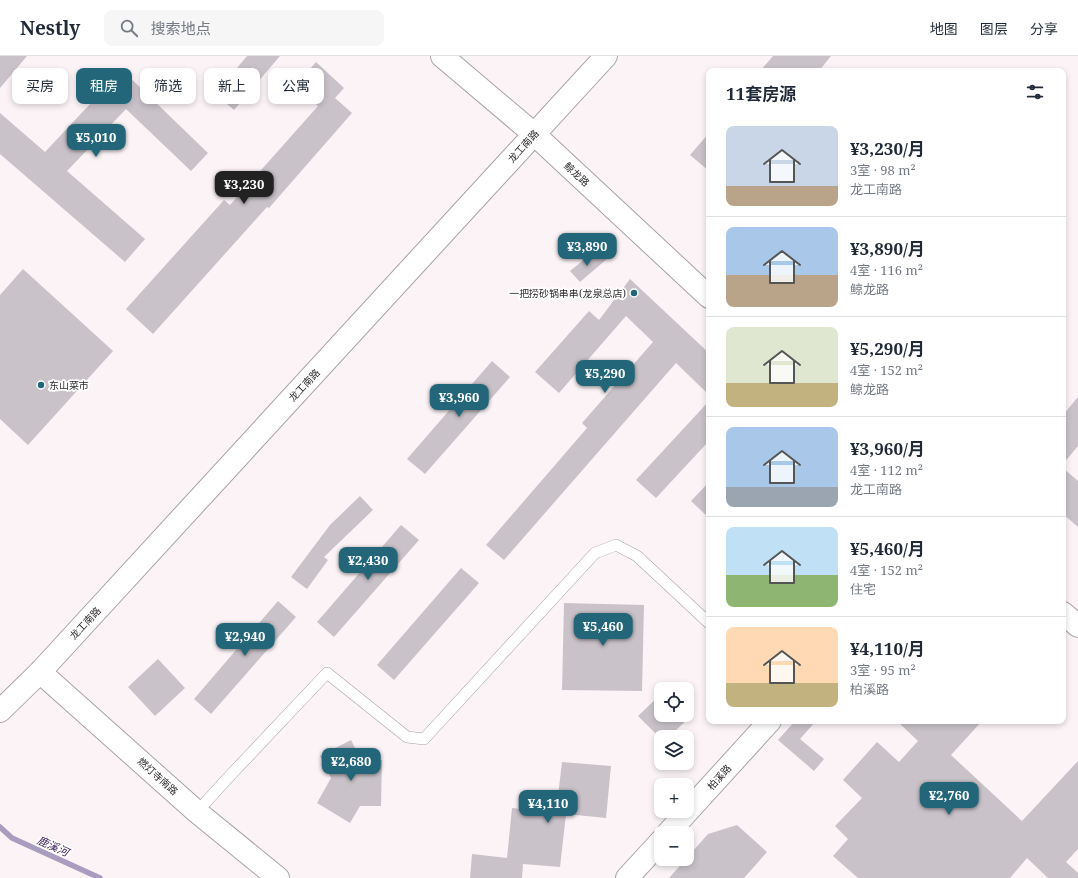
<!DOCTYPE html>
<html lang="zh">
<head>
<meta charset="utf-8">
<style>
	:root { --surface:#fff; --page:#f6f6f7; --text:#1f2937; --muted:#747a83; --line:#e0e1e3; --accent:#246679 }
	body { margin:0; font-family:"Noto Serif","Noto Sans SC",serif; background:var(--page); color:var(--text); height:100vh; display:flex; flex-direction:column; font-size:15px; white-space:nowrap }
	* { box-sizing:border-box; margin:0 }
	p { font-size:13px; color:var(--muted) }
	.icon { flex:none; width:22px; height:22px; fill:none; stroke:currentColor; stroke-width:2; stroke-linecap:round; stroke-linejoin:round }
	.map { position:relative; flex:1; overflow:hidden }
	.panel { position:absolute; left:706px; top:12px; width:360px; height:656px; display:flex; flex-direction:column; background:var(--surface); border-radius:8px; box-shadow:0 2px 6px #0003 }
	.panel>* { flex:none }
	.banner { position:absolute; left:12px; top:12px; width:380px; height:36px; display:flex; gap:8px }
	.buttons { position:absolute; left:654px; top:626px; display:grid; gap:8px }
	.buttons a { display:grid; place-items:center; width:40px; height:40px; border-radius:8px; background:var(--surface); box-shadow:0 2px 6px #0003; font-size:20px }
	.price { position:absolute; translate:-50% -34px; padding:0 9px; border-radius:8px; background:var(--accent); color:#fff; font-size:13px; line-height:26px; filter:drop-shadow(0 1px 2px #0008) }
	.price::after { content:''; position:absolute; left:50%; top:24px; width:12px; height:9px; margin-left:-6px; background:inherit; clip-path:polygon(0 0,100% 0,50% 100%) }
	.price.on { background:#222; color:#fff }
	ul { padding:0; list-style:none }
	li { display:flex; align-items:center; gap:12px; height:100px; padding:0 20px }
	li+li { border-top:1px solid var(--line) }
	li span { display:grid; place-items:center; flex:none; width:112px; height:80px; border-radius:8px; color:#555 }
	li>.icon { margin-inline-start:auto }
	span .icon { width:48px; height:48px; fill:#fffc; stroke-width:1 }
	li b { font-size:17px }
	h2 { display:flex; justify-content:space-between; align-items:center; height:48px; padding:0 20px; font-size:17px }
	.tag { padding:0 14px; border-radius:8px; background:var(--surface); box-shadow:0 2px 6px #0003; font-size:14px; line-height:36px }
	.tag.on { background:var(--accent); color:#fff }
	header { display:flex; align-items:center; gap:24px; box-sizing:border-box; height:56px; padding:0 20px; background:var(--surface); border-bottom:1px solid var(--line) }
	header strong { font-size:19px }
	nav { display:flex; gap:22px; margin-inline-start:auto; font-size:14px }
	.search { width:280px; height:36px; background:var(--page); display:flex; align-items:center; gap:10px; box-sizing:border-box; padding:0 14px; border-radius:8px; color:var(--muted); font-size:15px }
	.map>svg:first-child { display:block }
</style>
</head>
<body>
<header>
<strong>Nestly</strong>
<div class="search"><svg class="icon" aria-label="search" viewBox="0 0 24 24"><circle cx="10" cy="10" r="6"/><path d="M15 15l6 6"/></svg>搜索地点</div>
<nav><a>地图</a><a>图层</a><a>分享</a></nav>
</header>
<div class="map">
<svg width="1078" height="822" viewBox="0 0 1078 822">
	<rect width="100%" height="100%" fill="#fbf3f6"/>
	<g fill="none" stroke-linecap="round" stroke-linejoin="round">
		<path stroke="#a89cbf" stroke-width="5.5" d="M0,771L12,782L100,822"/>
	</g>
	<g fill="#c9c3c9">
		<path d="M0,0H27L0,32Z"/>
		<path d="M247,0H280L234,54L215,38Z"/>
		<path d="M773,0H831L819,15H760Z"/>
		<path d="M316,6L344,32L335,42L352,57L269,152L267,151L153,278L126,253L224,144L230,149L318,50L295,30Z"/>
		<path d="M122,14L208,97L191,115L126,53L67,115L145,183L125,206L0,98V57L45,96Z"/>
		<path d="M709,77V115L690,99Z"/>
		<path d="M587,201L608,202L580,226L570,215Z"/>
		<path d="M23,213L113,295L28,389L0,363V239Z"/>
		<path d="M630,223L709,297V339L676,307L504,504L486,489L587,372L582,367L653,286L626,260L559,337L535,316L589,255L599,264Z"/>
		<path d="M492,305L510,321L425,418L407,403Z"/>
		<path d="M1078,341V390L1063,408V359Z"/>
		<path d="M709,345V385L656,442L636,424Z"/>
		<path d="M1063,412L1078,425V471L1063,458Z"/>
		<path d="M709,426V462L691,445Z"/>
		<path d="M360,440L373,454L324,501L328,504L307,533L291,521L330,469Z"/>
		<path d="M401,469L419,484L334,581L317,566Z"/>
		<path d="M461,512L479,527L394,624L377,609Z"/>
		<path d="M278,545L296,561L211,658L194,643Z"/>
		<path d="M564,547L644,549L642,635L562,634Z"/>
		<path d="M158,603L185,632L155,660L128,631Z"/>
		<path d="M661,638V659H687V649L694,657L669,681H661V683L638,660Z"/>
		<path d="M795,665H816L800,683L824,703L814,715L778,684Z"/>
		<path d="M897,665H982L951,699L1022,765L1078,705V793L1066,806L1078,817V822H1048L1027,802L1010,822H858L833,800L848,783L835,770L862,742L843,724L877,686L899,706L918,685Z"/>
		<path d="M351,684L361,704H382L381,750H360L350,767L317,747L331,722L320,700Z"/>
		<path d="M562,706L611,710L606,762L566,758L560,811L523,808L522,822H470L472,798L507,802L512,752L556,757Z"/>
		<path d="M737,769L767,796L744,822H669L708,778Z"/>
	</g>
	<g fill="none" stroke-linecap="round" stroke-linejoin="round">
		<defs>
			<path id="service" d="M197,756L225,725L327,617L407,681L424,683L595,497L616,489L637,500L709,567"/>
			<g id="minor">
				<path d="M668,777L770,665"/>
				<path d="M627,822L661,785"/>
			</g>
			<g id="tertiary">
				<path d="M442,0L534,78L709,241"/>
				<path d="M1063,557L1078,570"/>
				<path d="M40,616L197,756L278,822"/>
				<path d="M0,655L40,616L606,0"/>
			</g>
		</defs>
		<use href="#service" stroke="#a9a2a4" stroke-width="12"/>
		<use href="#minor" stroke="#a9a2a4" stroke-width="24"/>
		<use href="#tertiary" stroke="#a9a2a4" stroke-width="24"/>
		<use href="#service" stroke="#fff" stroke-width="11"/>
		<use href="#minor" stroke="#fff" stroke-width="22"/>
		<use href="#tertiary" stroke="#fff" stroke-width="22"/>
	</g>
	<g fill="#246679" stroke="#fff" stroke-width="1.5">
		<circle cx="634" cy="237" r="4"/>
		<circle cx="41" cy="329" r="4"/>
	</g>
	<g text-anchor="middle" stroke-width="3.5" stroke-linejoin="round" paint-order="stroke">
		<g font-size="10" fill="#2e2b2c" stroke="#fff">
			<text transform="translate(523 90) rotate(-48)" y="4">龙工南路</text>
			<text transform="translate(577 118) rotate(43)" y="4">鲸龙路</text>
			<text transform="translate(304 329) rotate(-47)" y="4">龙工南路</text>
			<text transform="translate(85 567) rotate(-47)" y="4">龙工南路</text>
			<text transform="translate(158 720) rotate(42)" y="4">燃灯寺南路</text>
			<text transform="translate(719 721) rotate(-48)" y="4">柏溪路</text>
		</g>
		<g font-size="10" fill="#2e2b2c" stroke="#fff" text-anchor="end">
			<text x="626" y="241">一把捞砂锅串串(龙泉总店)</text>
			<text x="49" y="333" text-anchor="start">东山菜市</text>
		</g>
		<g font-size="11" font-style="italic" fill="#392059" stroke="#fff">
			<text transform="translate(53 790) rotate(24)" y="4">鹿溪河</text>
		</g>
	</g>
</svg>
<div class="buttons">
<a><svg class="icon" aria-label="locate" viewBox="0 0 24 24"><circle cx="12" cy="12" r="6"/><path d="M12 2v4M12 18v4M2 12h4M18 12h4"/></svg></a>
<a><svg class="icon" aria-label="layers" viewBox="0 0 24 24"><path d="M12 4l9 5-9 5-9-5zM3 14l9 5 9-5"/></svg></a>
<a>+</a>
<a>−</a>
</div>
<b class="price" style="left:96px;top:102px">¥5,010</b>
<b class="price on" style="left:244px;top:149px">¥3,230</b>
<b class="price" style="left:587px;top:211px">¥3,890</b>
<b class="price" style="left:605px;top:338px">¥5,290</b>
<b class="price" style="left:459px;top:362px">¥3,960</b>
<b class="price" style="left:368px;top:525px">¥2,430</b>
<b class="price" style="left:603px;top:591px">¥5,460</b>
<b class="price" style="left:245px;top:601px">¥2,940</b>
<b class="price" style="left:351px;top:726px">¥2,680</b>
<b class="price" style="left:949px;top:760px">¥2,760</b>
<b class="price" style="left:548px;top:768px">¥4,110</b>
<div class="banner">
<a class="tag">买房</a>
<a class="tag on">租房</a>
<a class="tag">筛选</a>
<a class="tag">新上</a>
<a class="tag">公寓</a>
</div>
<section class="panel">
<h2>11套房源<svg class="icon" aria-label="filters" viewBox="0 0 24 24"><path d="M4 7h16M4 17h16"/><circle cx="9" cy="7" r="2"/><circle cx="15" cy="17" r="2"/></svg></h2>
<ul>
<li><span style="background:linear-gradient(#c9d6e8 75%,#b9a48a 0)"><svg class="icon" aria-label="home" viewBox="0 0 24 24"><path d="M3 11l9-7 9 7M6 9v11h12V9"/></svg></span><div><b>¥3,230/月</b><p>3室 · 98 m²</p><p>龙工南路</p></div></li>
<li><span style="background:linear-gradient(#a9c7e8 60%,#b9a48a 0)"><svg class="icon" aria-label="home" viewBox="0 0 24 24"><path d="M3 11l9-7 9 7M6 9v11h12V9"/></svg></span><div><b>¥3,890/月</b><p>4室 · 116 m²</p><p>鲸龙路</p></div></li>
<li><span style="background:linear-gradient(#dfe7d0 70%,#c2b280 0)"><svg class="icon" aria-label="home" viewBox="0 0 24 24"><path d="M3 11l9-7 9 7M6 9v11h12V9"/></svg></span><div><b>¥5,290/月</b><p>4室 · 152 m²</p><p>鲸龙路</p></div></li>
<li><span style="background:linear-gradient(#a9c7e8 75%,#9aa5b1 0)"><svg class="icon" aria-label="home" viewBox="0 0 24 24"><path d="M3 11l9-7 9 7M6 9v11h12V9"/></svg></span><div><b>¥3,960/月</b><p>4室 · 112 m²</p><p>龙工南路</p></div></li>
<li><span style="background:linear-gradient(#bfe0f5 60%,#8fb573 0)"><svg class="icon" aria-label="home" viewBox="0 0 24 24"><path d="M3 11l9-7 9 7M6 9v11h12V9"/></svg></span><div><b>¥5,460/月</b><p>4室 · 152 m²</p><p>住宅</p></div></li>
<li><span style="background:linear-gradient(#ffd9b3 70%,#c2b280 0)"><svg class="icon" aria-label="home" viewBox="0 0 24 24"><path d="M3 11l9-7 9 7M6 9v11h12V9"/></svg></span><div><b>¥4,110/月</b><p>3室 · 95 m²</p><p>柏溪路</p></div></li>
</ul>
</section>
</div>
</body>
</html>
